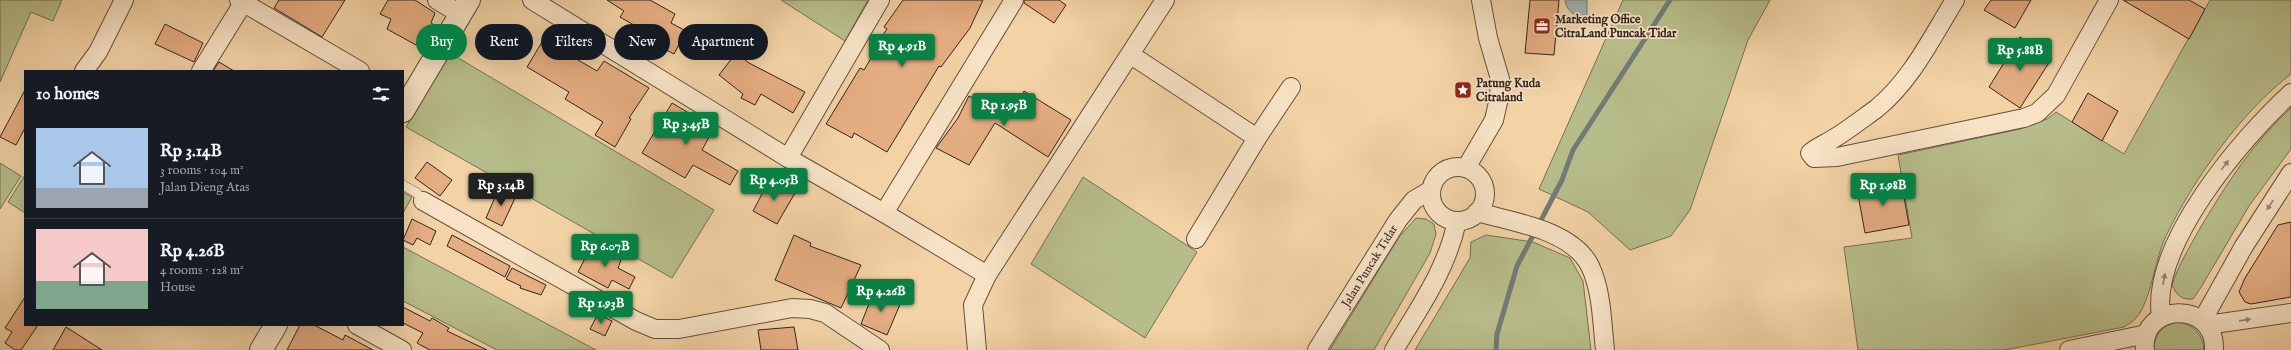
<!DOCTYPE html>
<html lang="en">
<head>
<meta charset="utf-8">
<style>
	:root { --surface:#171b24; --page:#242831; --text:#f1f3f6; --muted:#9ea1a6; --line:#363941; --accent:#0b8043 }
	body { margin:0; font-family:"IM FELL English",serif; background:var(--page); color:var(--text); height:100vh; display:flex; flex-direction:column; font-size:15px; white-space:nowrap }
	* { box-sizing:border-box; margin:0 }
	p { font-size:13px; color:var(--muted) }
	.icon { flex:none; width:22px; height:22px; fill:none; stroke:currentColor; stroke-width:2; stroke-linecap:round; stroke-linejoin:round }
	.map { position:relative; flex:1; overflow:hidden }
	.drawer { position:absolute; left:24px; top:70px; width:380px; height:256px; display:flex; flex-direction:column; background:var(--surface); border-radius:0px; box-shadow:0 4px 16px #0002 }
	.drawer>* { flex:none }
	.banner { position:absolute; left:416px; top:24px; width:380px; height:36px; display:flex; gap:8px }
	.price { position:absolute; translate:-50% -34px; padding:0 9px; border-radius:4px; background:var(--accent); color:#fff; font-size:13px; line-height:26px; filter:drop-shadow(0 1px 2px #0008) }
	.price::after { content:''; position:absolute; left:50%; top:24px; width:12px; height:9px; margin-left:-6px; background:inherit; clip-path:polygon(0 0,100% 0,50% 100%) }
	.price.active { background:#222; color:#fff }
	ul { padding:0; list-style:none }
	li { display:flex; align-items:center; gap:12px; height:100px; padding:0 12px }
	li+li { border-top:1px solid var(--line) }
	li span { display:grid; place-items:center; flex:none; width:112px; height:80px; border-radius:0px; color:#555 }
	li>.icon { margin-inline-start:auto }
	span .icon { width:48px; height:48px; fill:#fffc; stroke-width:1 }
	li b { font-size:17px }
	h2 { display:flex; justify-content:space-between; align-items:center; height:48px; padding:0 12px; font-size:17px }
	.tag { padding:0 14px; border-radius:18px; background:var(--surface); box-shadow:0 4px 16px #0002; font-size:14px; line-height:36px }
	.tag.active { background:var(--accent); color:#fff }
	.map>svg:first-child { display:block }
</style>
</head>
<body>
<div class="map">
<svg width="2291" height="350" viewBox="0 0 2291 350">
	<rect width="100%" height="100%" fill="#f3d3a6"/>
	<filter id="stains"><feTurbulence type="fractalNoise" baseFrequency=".005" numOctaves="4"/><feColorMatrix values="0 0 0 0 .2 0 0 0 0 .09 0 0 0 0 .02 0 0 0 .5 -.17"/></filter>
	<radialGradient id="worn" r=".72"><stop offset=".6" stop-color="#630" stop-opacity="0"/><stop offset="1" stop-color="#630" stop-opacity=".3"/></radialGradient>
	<g fill="#b7bd8a" stroke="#747153">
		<path d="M0,0H62L53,21L31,12L0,82Z"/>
		<path d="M781,0H868L845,41Z"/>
		<path d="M1623,0H1770L1748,40L1690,210L1671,236L1630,250L1588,212L1539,189Z"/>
		<path d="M2210,0H2291V74C2242,111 2193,180 2166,236C2155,258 2151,302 2136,318C2133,322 2128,324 2124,327L2005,350H1858L1844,247L1912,238L1898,155L2020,129L2047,119L2056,112L2124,154Z"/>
		<path d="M450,53L714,210L672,278L406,127Z"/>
		<path d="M2291,108V149L2249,206L2200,289L2193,299C2182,300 2177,296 2172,285C2178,266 2189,248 2199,230C2225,186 2253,142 2291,108Z"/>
		<path d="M0,163L21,176L0,209Z"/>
		<path d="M25,175V213L8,202Z"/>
		<path d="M1083,177L1197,252L1145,338L1031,264Z"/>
		<path d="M403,192L412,197L403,213Z"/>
		<path d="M1416,218L1426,219L1434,224L1436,234L1430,253L1374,350H1330L1399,237Z"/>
		<path d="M1486,235L1533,242L1570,258L1583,281L1591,350H1415L1470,258L1471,242Z"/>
		<path d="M403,247L596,350H497L403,301Z"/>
		<path d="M2178,322C2194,325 2203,334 2204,350H2153C2155,334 2162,325 2178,322Z"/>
	</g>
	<path fill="#9eb6b0" stroke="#727c75" d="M1565,0H1587V14L1585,18C1575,16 1566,11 1565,0Z"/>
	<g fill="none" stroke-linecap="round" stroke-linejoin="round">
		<path stroke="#727c75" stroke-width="5" d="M1496,350L1497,334L1517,266L1562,180L1573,150L1670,0"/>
	</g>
	<g fill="#e5ad82" stroke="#31251c">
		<path d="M279,0H345L322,37L274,8Z"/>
		<path d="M388,0H415L435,13L431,23L438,27L430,41L421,36L416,45L387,29L391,19L380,14Z"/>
		<path d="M607,0H650L675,14L671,23L686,31L674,54L661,47L663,42L620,17L624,11Z"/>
		<path d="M903,0H983L970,28L941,67L939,66L887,152L854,133L852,138L826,124L860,68L864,70L877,48L875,46L887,29L884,27Z"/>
		<path d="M1024,0H1059L1066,5L1054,23L1024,3Z"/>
		<path d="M1530,0H1559L1554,55L1525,53Z"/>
		<path d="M1991,0H2031L2015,28L1984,10Z"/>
		<path d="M2123,0H2189L2205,9L2189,39Z"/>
		<path d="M165,24L203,43L194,62L155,44Z"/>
		<path d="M700,26L719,37L708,55L689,44Z"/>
		<path d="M560,36L572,43L566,53L597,71L604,61L649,88L629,118L631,119L615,147L595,135L603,122L565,99L569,92L527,67L542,42L553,48Z"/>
		<path d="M2020,37L2052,58L2020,108L1989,87Z"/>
		<path d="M736,53L749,63L805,92L793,113L761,94L755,105L741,98L743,94L719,75Z"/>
		<path d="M219,62L234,71H213Z"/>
		<path d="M25,90V128L16,145L0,137Z"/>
		<path d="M1024,91L1071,120L1048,157L995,123L969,165L936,148L958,118L969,96L1008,116Z"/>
		<path d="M2088,93L2118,111L2102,141L2072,122Z"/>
		<path d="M672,103L714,128L702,150L738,171L730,185L693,165L685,178L642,153Z"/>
		<path d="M427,162L452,180L440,196L415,178Z"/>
		<path d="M770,179L795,193L777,224L753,211Z"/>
		<path d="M1901,180L1909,225L1865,233L1857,189Z"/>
		<path d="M499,188L516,196L502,226L486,218Z"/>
		<path d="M412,219L436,231L430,245L417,238L413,245L403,240Z"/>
		<path d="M2291,222V297L2251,304L2245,302L2239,292L2245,278L2278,225Z"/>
		<path d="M452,235L510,266L505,277L447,246Z"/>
		<path d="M794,235L811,243L810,246L861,265L841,308L775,280Z"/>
		<path d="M593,243L621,260L618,268L635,277L629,289L612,280L608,288L578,272Z"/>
		<path d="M512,268L546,285L541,295L520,288L521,286L506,279Z"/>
		<path d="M874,291L901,302L887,335L861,324Z"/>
		<path d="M25,297V325H38L21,350H15L5,343L12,332L5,328Z"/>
		<path d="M403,307L430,321L432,318L449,328L447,331L487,350H430L417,343L423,333L403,323Z"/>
		<path d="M598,314L612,321L605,336L590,329Z"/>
		<path d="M300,325H314L343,340L345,335L373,350H287Z"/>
		<path d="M66,327L102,350H53Z"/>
		<path d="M794,327L798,350H761L758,330Z"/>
	</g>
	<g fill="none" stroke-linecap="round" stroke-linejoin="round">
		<defs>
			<path id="service" d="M403,185L417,193L423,201"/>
			<g id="minor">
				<path d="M239,0L360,71"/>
				<path d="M437,0L460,14"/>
				<path d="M532,0L788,158L880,0"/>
				<path d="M1955,0C1932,37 1911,81 1876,109C1862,119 1848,130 1833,139C1825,144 1817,147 1810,153L1814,158L1837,157L2024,118L2037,113L2056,95L2109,0"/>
				<path d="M1131,55L1257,138"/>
				<path d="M84,71L98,52L124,0"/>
				<path d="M201,71L245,0"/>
				<path d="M788,158L884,213L987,275L973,305L977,350"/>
				<circle cx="1458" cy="194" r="27"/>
				<path d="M1466,168L1494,120L1499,98L1500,79L1488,38L1481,0"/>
				<path d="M423,201L636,321L655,329H679L792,308L810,309L825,313L880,350"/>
				<path d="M1477,212C1513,222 1572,230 1590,266C1602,291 1602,323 1605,350"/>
				<path d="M884,213L1014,0"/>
				<path d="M1196,239L1257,138L1291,87"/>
				<path d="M987,275L1165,0"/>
				<path d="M2161,317C2150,245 2241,139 2291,93"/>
				<path d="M2202,321L2244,246L2291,173"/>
				<path d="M357,325L402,350"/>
				<path d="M2207,325L2291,313"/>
				<path id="s1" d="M1317,350L1398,220L1414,200L1431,190"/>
				<path d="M1394,350C1419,308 1447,269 1457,221"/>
				<path d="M2069,350L2147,334"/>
				<path d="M2145,350C2139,303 2216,299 2214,350"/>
			</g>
			<g id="tertiary">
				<path d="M403,111L469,0"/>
				<path d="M261,350L276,325"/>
			</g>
		</defs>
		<use href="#service" stroke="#62503e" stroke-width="10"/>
		<use href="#minor" stroke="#62503e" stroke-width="20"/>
		<use href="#tertiary" stroke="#62503e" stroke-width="24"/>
		<use href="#service" stroke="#f7e2c5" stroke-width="9"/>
		<use href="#minor" stroke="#f7e2c5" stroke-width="18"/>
		<use href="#tertiary" stroke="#f7e2c5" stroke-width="22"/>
	</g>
	<defs><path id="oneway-solid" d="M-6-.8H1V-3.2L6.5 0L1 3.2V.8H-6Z"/></defs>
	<g fill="#948470">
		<use href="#oneway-solid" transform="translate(2225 165) rotate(-53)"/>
		<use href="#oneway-solid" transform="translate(2270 205) rotate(123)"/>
		<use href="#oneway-solid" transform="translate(2164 279) rotate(-79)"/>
		<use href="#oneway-solid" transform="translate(2245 320) rotate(-8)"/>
	</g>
	<defs>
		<symbol id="office-square" viewBox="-11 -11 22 22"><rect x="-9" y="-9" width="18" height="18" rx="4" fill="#8f2418" stroke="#f7e2c5"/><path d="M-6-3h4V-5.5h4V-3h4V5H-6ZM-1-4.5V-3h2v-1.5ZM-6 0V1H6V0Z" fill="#fff"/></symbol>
		<symbol id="sight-square" viewBox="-11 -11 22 22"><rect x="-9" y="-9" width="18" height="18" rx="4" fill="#8f2418" stroke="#f7e2c5"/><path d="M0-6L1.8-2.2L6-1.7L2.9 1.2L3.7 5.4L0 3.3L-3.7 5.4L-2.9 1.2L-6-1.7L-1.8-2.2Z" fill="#fff"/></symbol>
	</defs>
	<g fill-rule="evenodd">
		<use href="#office-square" x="1532" y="16" width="20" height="20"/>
		<use href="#sight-square" x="1453" y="80" width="20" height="20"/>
	</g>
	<g text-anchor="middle" stroke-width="3.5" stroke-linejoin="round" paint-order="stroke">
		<g font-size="12" font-weight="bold" fill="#31251c" stroke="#f7e2c5" text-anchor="start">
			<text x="1555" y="23">Marketing Office<tspan x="1555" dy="14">CitraLand Puncak Tidar</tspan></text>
			<text x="1476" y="87">Patung Kuda<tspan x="1476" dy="14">Citraland</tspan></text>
		</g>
		<g font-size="12" fill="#31251c" stroke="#f7e2c5">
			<text dy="4" stroke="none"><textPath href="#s1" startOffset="99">Jalan Puncak Tidar</textPath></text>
		</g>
	</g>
	<rect width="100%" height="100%" filter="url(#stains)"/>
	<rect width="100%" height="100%" fill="url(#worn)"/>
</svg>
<b class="price" style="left:902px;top:68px">Rp 4.91B</b>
<b class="price" style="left:2020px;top:72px">Rp 5.88B</b>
<b class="price" style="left:1004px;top:127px">Rp 1.95B</b>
<b class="price" style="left:686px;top:146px">Rp 3.45B</b>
<b class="price" style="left:774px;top:202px">Rp 4.05B</b>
<b class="price active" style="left:501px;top:207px">Rp 3.14B</b>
<b class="price" style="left:1883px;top:207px">Rp 1.98B</b>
<b class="price" style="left:605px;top:268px">Rp 6.07B</b>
<b class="price" style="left:881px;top:313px">Rp 4.26B</b>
<b class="price" style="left:601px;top:325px">Rp 1.93B</b>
<div class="banner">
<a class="tag active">Buy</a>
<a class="tag">Rent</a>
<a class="tag">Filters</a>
<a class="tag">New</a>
<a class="tag">Apartment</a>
</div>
<section class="drawer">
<h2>10 homes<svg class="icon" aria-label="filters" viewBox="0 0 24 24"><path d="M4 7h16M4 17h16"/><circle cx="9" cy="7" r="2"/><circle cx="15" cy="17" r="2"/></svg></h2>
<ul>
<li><span style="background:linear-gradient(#a9c7e8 75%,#9aa5b1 0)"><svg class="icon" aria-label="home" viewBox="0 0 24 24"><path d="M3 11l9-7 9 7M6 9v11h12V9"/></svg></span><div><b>Rp 3.14B</b><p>3 rooms · 104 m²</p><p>Jalan Dieng Atas</p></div></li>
<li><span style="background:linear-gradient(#f6c9c9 65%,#7fa58c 0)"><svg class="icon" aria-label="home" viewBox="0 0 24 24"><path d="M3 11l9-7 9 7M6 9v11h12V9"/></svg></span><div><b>Rp 4.26B</b><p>4 rooms · 128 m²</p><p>House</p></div></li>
</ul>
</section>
</div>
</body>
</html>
